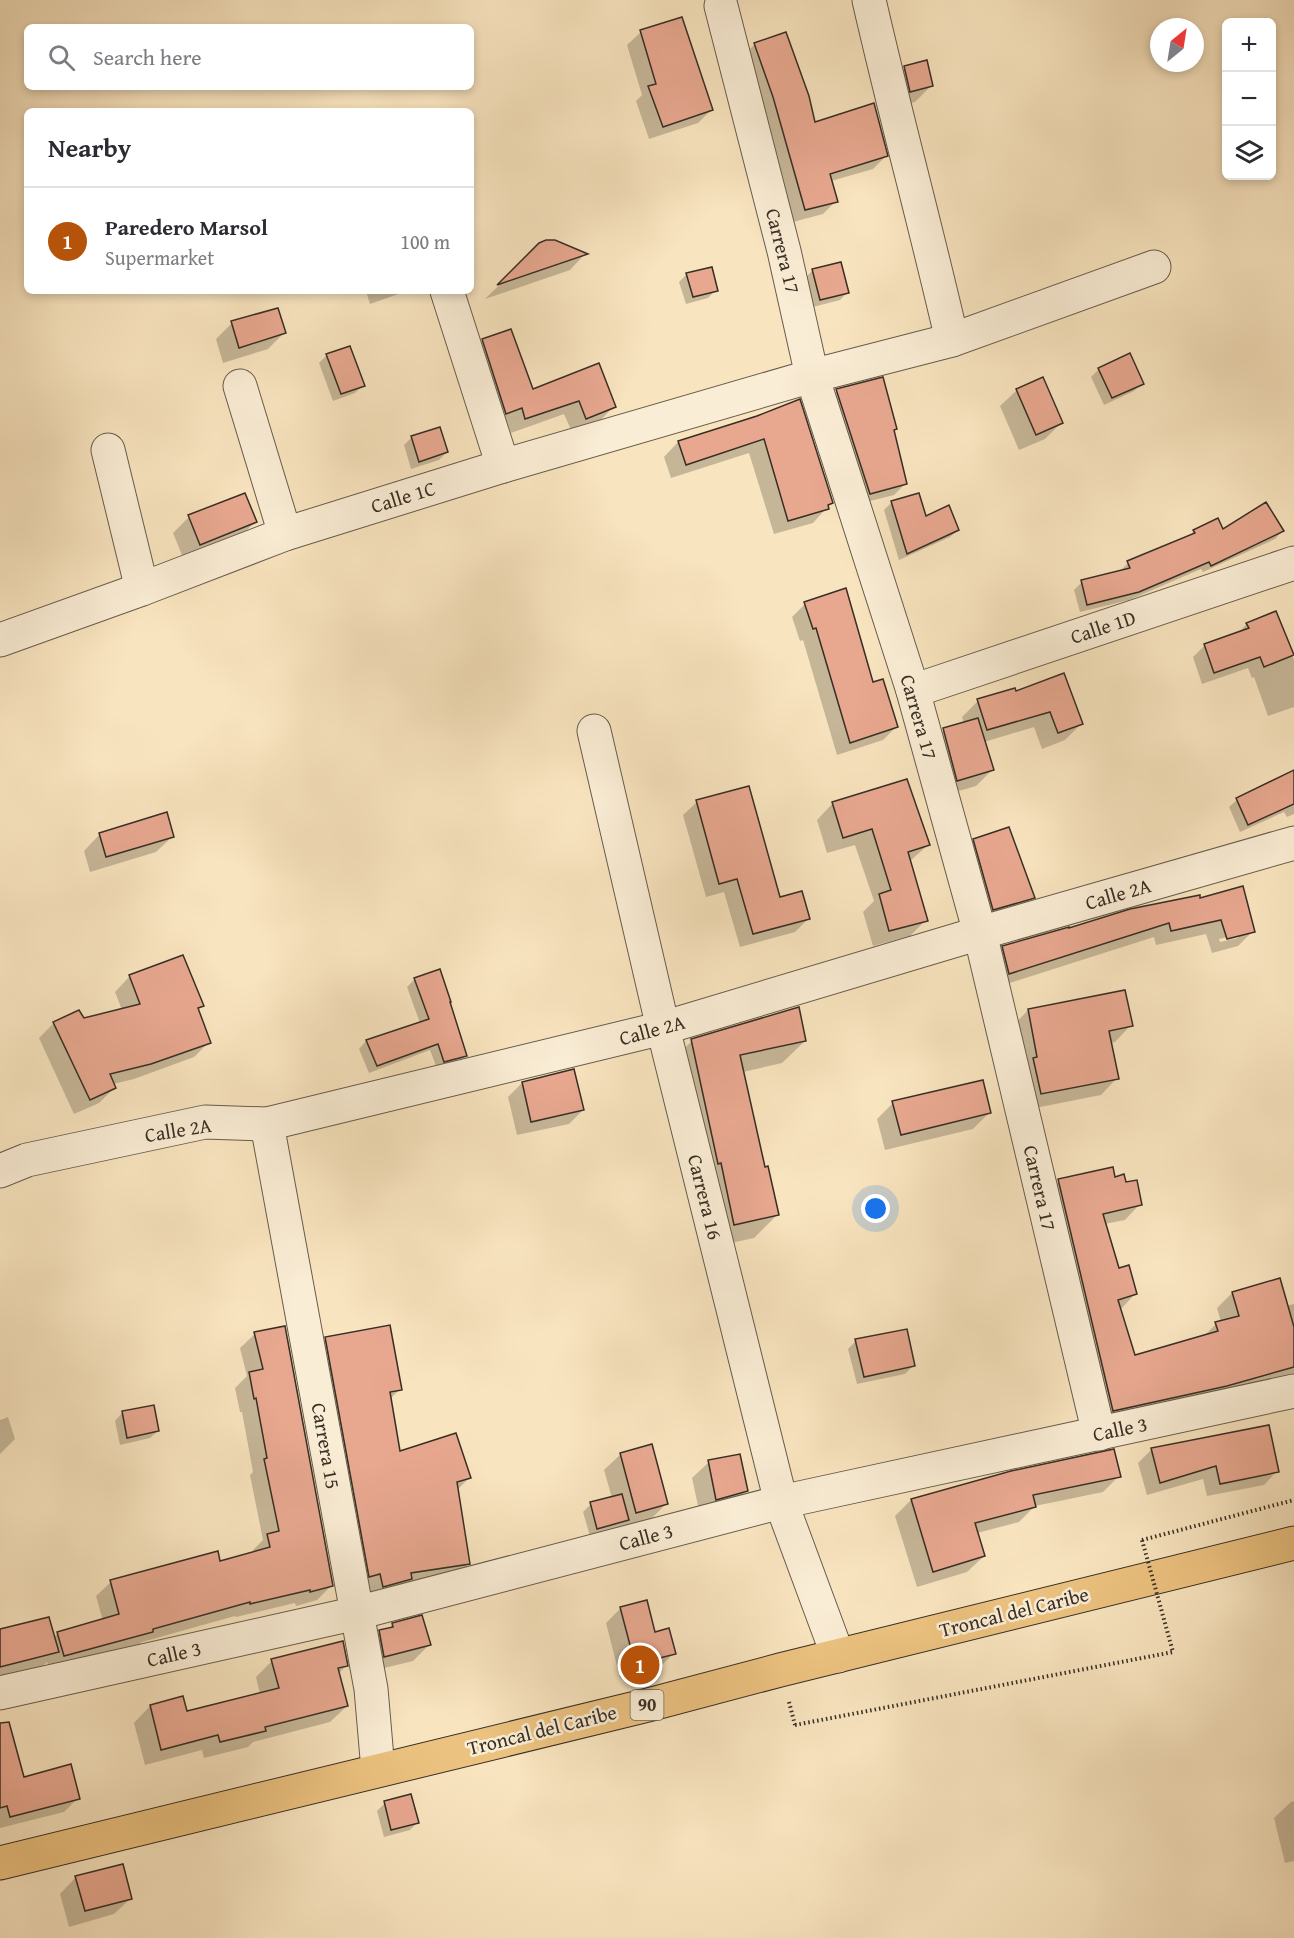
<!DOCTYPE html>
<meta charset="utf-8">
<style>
body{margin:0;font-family:"Gentium Book Plus",serif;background:#f7f7f7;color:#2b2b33}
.controls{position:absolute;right:18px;top:18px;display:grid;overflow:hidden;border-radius:9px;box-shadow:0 3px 9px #0003}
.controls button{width:54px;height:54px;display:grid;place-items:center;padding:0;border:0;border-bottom:2px solid #e1e1e2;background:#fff;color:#2b2b33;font:30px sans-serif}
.compass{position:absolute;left:1150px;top:18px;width:54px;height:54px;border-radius:50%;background:#fff;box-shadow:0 3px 9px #0003;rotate:30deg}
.you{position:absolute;left:876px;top:1209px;width:21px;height:21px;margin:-15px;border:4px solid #fff;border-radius:50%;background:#1a73e8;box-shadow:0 0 0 9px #1a73e833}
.badge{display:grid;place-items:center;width:39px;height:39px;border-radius:50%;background:#b45309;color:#fff;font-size:20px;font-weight:700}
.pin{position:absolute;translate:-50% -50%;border:3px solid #fff;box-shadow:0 2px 6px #0006}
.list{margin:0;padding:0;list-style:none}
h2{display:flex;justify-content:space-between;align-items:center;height:78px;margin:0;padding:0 24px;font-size:26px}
h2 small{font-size:20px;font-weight:400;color:#7c7c81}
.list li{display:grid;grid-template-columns:39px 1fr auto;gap:18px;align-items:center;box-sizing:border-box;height:108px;padding:0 24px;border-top:2px solid #e1e1e2}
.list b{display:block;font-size:22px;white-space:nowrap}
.list p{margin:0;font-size:20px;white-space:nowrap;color:#7c7c81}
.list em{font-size:20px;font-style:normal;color:#7c7c81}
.icon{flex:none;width:33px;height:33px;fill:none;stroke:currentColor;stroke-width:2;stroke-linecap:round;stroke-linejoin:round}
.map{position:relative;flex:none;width:1294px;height:1938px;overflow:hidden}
.search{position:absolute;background:#fff;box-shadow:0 3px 9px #0003;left:24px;top:24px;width:450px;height:66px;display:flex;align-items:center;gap:15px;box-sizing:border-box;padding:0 21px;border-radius:9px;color:#7c7c81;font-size:22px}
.panel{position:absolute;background:#fff;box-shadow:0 3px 9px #0003;left:24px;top:108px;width:450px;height:186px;border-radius:9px}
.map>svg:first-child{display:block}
.shadow{fill:#0003;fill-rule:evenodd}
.building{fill:#e8a890;stroke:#372e24;stroke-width:1.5}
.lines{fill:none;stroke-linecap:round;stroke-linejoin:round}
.minor-casing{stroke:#675c4b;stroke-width:35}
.trunk-casing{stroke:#372e24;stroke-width:35}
.path{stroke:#372e24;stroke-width:4;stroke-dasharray:1.5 3;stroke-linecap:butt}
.minor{stroke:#faedd5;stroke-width:33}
.trunk{stroke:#ecc280;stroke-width:33}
.path-bridge{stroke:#372e24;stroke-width:4;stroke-dasharray:1.5 3;stroke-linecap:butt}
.labels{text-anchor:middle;stroke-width:5;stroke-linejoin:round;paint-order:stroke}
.shield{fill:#faedd5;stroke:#726759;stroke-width:1.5}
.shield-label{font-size:18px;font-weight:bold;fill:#372e24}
.street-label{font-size:20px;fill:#372e24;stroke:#faedd5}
</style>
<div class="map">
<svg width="1294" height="1938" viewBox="0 0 1294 1938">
<rect width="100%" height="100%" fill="#f8e4bf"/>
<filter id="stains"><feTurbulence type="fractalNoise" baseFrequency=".00333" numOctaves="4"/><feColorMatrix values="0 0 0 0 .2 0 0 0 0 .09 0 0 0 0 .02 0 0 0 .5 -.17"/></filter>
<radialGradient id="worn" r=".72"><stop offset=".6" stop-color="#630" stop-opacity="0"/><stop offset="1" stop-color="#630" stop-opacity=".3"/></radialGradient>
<!-- shadow -->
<g class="shadow">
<polygon points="641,32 711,110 698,123 649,139 636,101 642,95 627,45"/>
<polygon points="755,44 814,124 886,156 873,169 831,181 836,201 823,214 793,222 742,57"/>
<polygon points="905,67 931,86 915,102 894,107 888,84"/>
<polygon points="540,245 585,254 570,270 485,299"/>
<polygon points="813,270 847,293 840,300 813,307 805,278"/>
<polygon points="687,274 716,290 708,298 686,304 679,282"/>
<polygon points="366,291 407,291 370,304"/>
<polygon points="232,323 284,333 268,349 223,363 216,339"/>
<polygon points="483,340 533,391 614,406 600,421 572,432 564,414 511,433 507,422 492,427 468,355"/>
<polygon points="327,355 363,385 355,393 333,401 319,363"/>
<polygon points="1099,369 1142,383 1134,391 1104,405 1091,377"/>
<polygon points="1017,390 1061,423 1045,439 1019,450 1000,406"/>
<polygon points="837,391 896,429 893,432 905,484 894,495 858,504 825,402"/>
<polygon points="799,401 831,503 813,523 774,534 749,453 671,478 664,457 678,442"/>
<polygon points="412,437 447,452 439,460 411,469 404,445"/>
<polygon points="892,502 958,530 950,537 899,560 884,510"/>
<polygon points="189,517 255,522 239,538 184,560 173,533"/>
<polygon points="1194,531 1282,531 1275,539 1203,572 1201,569 1129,600 1080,612 1074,590 1082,582 1121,570 1128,563 1187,538"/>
<polygon points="805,604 872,684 896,727 883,740 837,755 803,640 800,641 792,617"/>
<polygon points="1275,613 1294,660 1294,707 1268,716 1254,677 1252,678 1248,668 1202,684 1193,657 1205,645 1238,633 1247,624"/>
<polygon points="1015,693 1081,724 1065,740 1042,749 1034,727 984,742 992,770 976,786 941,796 927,746 944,730 964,724 962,717 978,701"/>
<polygon points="1294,773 1294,814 1287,817 1284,812 1240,832 1229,807 1237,800"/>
<polygon points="697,802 779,898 808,919 795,932 740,947 724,892 706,897 683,815"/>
<polygon points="833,803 928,845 909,862 926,920 910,936 873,946 863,912 874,901 855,845 827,853 817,820"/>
<polygon points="100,834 173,836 156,852 90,872 84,851"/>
<polygon points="974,840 1033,897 1017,914 977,925 958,857"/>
<path d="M 1199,900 L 1253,931 L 1238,946 L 1212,953 L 1206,934 L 1156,945 L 1154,937 L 994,988 L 988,963 L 1003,947 ZM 1238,935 L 1238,938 L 1220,942 L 1219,939 Z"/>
<polygon points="130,976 202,1006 197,1011 209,1042 194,1057 134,1079 113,1084 114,1088 99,1103 74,1114 39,1038 54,1023 83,1020 122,1010 115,992"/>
<polygon points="415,979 465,1056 458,1064 437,1069 430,1050 369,1073 359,1049 366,1041 420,1023 407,987"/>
<polygon points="1124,992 1131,1025 1115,1042 1110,1043 1117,1078 1101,1095 1025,1110 1012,1027 1028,1010"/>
<polygon points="692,1041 805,1041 782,1063 743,1072 764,1169 777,1215 754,1238 712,1247 669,1063"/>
<polygon points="522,1083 583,1110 569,1124 517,1135 508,1097"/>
<polygon points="893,1103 989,1113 973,1129 885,1150 877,1119"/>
<polygon points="1114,1178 1125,1184 1140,1204 1125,1220 1104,1224 1118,1270 1135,1294 1120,1310 1134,1357 1202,1338 1216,1324 1221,1322 1217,1308 1232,1293 1286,1306 1294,1304 1294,1379 1098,1425 1043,1196 1059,1181"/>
<polygon points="255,1334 331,1586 317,1600 296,1606 295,1603 236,1617 235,1616 142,1642 137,1646 49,1669 47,1662 43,1666 0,1677 0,1631 53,1638 58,1633 103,1621 96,1596 111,1582 219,1563 254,1553 253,1550 263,1540 250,1475 253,1472 242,1412 240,1412 235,1388 247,1376 240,1348"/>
<polygon points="326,1338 400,1389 389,1400 399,1453 470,1477 457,1490 469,1563 453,1578 368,1601 311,1353"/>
<polygon points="856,1341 913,1366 905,1374 857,1384 848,1349"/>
<polygon points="122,1413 158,1431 150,1438 120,1445 115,1421"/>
<polygon points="8,1417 15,1439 0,1454 0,1420"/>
<polygon points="1151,1450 1277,1471 1264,1485 1207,1496 1203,1479 1147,1495 1138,1463"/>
<polygon points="621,1454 666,1504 650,1520 590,1536 583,1512 591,1504 612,1498 604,1470"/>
<polygon points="709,1462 746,1491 730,1507 700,1515 692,1478"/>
<polygon points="1012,1473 1119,1476 1103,1492 1035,1506 1019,1522 977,1533 984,1556 967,1572 917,1587 895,1516 911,1500"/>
<polygon points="621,1608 654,1634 674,1653 659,1668 620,1678 606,1623"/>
<polygon points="393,1624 429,1645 413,1661 368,1672 364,1648 380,1632 388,1630"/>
<polygon points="272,1661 346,1666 338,1674 347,1706 330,1722 253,1742 248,1747 204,1758 202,1750 145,1765 134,1723 150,1706 186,1713 260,1694 256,1677"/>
<polygon points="0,1751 22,1779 78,1798 64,1812 0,1828"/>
<polygon points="1294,1801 1294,1861 1285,1863 1274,1818 1291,1802"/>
<polygon points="385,1803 418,1822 410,1830 384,1837 377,1811"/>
<polygon points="76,1877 131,1898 114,1914 69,1927 60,1894"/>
</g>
<!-- building -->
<g class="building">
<polygon points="682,17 713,110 663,127 648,86 656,84 640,30"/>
<polygon points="786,32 809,96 815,122 874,103 888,156 830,174 838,202 805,210 773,97 754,43"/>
<polygon points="927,60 933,86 910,92 904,66"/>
<polygon points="546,240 555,240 588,254 497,285 539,243"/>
<polygon points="841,262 849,293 820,300 812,269"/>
<polygon points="712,267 718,291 693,297 686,273"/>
<polygon points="278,308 286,333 239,348 231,321"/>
<polygon points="511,329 533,389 599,363 616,407 586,419 579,401 525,419 522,408 506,414 482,339"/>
<polygon points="350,346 365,386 341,394 326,354"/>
<polygon points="1130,353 1144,384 1112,398 1098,368"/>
<polygon points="883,377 897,429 894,430 907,484 870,494 836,389"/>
<polygon points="1043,377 1063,423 1036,435 1016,389"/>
<polygon points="800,399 833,503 828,505 829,509 788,521 764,439 686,465 678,441 757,416"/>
<polygon points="440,427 448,452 419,462 411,436"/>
<polygon points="245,493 257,522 200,545 188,515"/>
<polygon points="919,493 926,516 949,505 959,530 907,554 891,501"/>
<polygon points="1266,502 1284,531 1211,566 1209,562 1139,592 1087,605 1081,580 1130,568 1127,561 1195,533 1193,530 1218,518 1223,529"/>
<polygon points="846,588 873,682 883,679 898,727 850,743 816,628 813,629 804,602"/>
<polygon points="1276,611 1294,655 1264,667 1260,657 1214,673 1204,644 1249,628 1246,623"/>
<polygon points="1064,673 1083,724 1058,733 1050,712 987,730 977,699 1015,688 1016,691"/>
<polygon points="978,718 994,770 957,781 943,728"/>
<polygon points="1294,770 1294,804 1248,825 1236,798"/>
<polygon points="907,779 930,845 908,852 928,921 889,931 879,894 891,890 872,829 843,838 832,802"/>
<polygon points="749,786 780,897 802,891 810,919 753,934 737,879 719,884 696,800"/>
<polygon points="167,812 174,837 106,857 99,833"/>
<polygon points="1009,827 1035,898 993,910 973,839"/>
<polygon points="1243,886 1255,932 1227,939 1221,920 1171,931 1169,923 1009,974 1002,946 1069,927 1069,928 1130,909 1200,895 1200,898"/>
<polygon points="183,955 204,1006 198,1008 211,1043 151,1064 110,1074 116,1088 90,1100 53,1022 79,1010 84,1018 140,1004 129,975"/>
<polygon points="440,969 451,1002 450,1002 467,1056 444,1062 438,1044 377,1066 366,1040 429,1019 414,978"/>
<polygon points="1125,990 1133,1026 1109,1031 1119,1079 1041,1094 1033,1058 1037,1057 1028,1009"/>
<polygon points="799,1007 806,1041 740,1055 765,1167 768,1166 779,1215 734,1225 721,1163 718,1164 691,1039"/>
<polygon points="574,1069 584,1110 531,1122 522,1082"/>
<polygon points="983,1080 991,1113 901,1135 892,1101"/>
<polygon points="1113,1167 1115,1177 1124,1174 1126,1182 1137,1180 1142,1205 1103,1214 1119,1268 1129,1265 1137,1294 1118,1300 1135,1355 1218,1331 1215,1322 1239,1316 1232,1292 1280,1278 1294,1327 1294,1367 1227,1386 1113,1411 1058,1179"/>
<polygon points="390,1325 402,1390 390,1392 400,1451 456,1433 471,1478 457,1482 470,1564 411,1573 412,1579 383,1587 380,1574 369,1577 325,1337"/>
<polygon points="285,1326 333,1586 310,1592 310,1590 250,1604 250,1602 153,1629 153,1632 64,1656 57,1632 119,1614 110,1580 218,1551 220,1561 270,1547 267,1534 279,1531 264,1459 267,1458 256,1398 254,1399 249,1372 263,1369 254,1332"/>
<polygon points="907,1329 915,1366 864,1377 855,1339"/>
<polygon points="154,1405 159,1431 127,1438 122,1411"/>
<polygon points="1269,1425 1279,1472 1220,1484 1216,1466 1160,1483 1151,1448"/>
<polygon points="652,1444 668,1504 636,1513 620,1453"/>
<polygon points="1114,1449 1121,1477 1033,1495 1036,1507 975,1523 985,1556 933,1572 911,1499 1011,1471"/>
<polygon points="740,1454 748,1491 716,1500 708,1460"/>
<polygon points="622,1494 629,1520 597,1529 590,1502"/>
<polygon points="647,1600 655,1632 669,1628 676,1654 635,1664 620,1607"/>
<polygon points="422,1615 431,1645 384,1657 379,1630 393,1627 392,1623"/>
<polygon points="49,1617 59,1652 0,1667 0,1629"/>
<polygon points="343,1641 348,1666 338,1668 348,1706 265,1727 266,1731 220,1742 218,1735 161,1750 150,1705 183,1696 187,1711 279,1688 271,1659"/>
<polygon points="9,1722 24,1777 71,1764 80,1799 10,1817 7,1806 0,1808 0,1723"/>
<polygon points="411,1794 419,1823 391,1830 384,1801"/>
<polygon points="123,1864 132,1899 85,1911 75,1876"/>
</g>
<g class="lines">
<!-- minor casing -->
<g class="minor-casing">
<g id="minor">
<path d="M 869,0 C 895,114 926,227 952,340"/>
<polyline points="721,6 784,251 812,376 913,691 980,933 1099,1434"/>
<polyline points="447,291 503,466"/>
<polyline points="240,386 285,534"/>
<polyline points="108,450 142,589"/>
<polyline points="0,640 142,589 285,534 503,466 812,376 952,340 1154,267"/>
<polyline points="913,691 1294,563"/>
<polyline points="594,731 663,1028 781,1502 838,1656"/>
<polyline points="267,1124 371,1689 378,1770"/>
<polyline points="0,1171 27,1160 205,1122 267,1124 663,1028 980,933 1294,843"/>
<polyline points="0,1693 357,1613 781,1502 1294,1391"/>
</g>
</g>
<!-- trunk casing -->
<g class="trunk-casing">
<polyline id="trunk" points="0,1863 648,1705 780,1670 1294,1543"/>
</g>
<!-- path -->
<g class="path">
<polyline points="1142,1540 1294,1500"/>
<polyline points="789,1702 795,1725"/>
</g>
<!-- minor -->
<use href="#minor" class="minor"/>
<!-- trunk -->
<use href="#trunk" class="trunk"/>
<!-- path-bridge -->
<polyline class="path-bridge" points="795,1725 1173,1652 1142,1540"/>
</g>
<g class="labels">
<!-- shield labels -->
<rect class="shield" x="630.5" y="1690" width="33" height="30" rx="4.5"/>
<g class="shield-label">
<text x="647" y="1711">90</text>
</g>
<!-- street labels -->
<g class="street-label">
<text transform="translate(783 251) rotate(76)" y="7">Carrera 17</text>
<text transform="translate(403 497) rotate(-17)" y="7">Calle 1C</text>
<text transform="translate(1103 627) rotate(-18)" y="7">Calle 1D</text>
<text transform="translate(919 717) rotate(74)" y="7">Carrera 17</text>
<text transform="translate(1118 894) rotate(-16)" y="7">Calle 2A</text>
<text transform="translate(652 1030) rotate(-15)" y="7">Calle 2A</text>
<text transform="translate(178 1130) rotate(-9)" y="7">Calle 2A</text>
<text transform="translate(1040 1188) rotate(77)" y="7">Carrera 17</text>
<text transform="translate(705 1197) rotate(76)" y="7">Carrera 16</text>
<text transform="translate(1120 1429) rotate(-12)" y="7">Calle 3</text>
<text transform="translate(326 1446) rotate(80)" y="7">Carrera 15</text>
<text transform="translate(646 1537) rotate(-15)" y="7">Calle 3</text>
<text transform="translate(1014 1612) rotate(-14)" y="7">Troncal del Caribe</text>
<text transform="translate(174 1654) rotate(-13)" y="7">Calle 3</text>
<text transform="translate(542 1730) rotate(-14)" y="7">Troncal del Caribe</text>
</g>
</g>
<rect width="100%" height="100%" filter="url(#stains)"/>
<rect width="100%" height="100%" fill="url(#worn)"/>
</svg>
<div class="controls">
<button>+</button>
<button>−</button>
<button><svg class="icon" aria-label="layers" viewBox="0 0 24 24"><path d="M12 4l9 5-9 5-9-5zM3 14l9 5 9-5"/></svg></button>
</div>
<svg class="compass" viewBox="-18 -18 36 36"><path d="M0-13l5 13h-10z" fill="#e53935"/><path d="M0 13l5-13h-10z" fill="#7c7c81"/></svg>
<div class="you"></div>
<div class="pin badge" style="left:640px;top:1665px">1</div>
<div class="search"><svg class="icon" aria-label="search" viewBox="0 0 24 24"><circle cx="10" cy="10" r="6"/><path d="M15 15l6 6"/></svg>Search here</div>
<section class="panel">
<h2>Nearby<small></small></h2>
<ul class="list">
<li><span class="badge">1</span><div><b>Paredero Marsol</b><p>Supermarket</p></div><em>100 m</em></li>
</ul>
</section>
</div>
